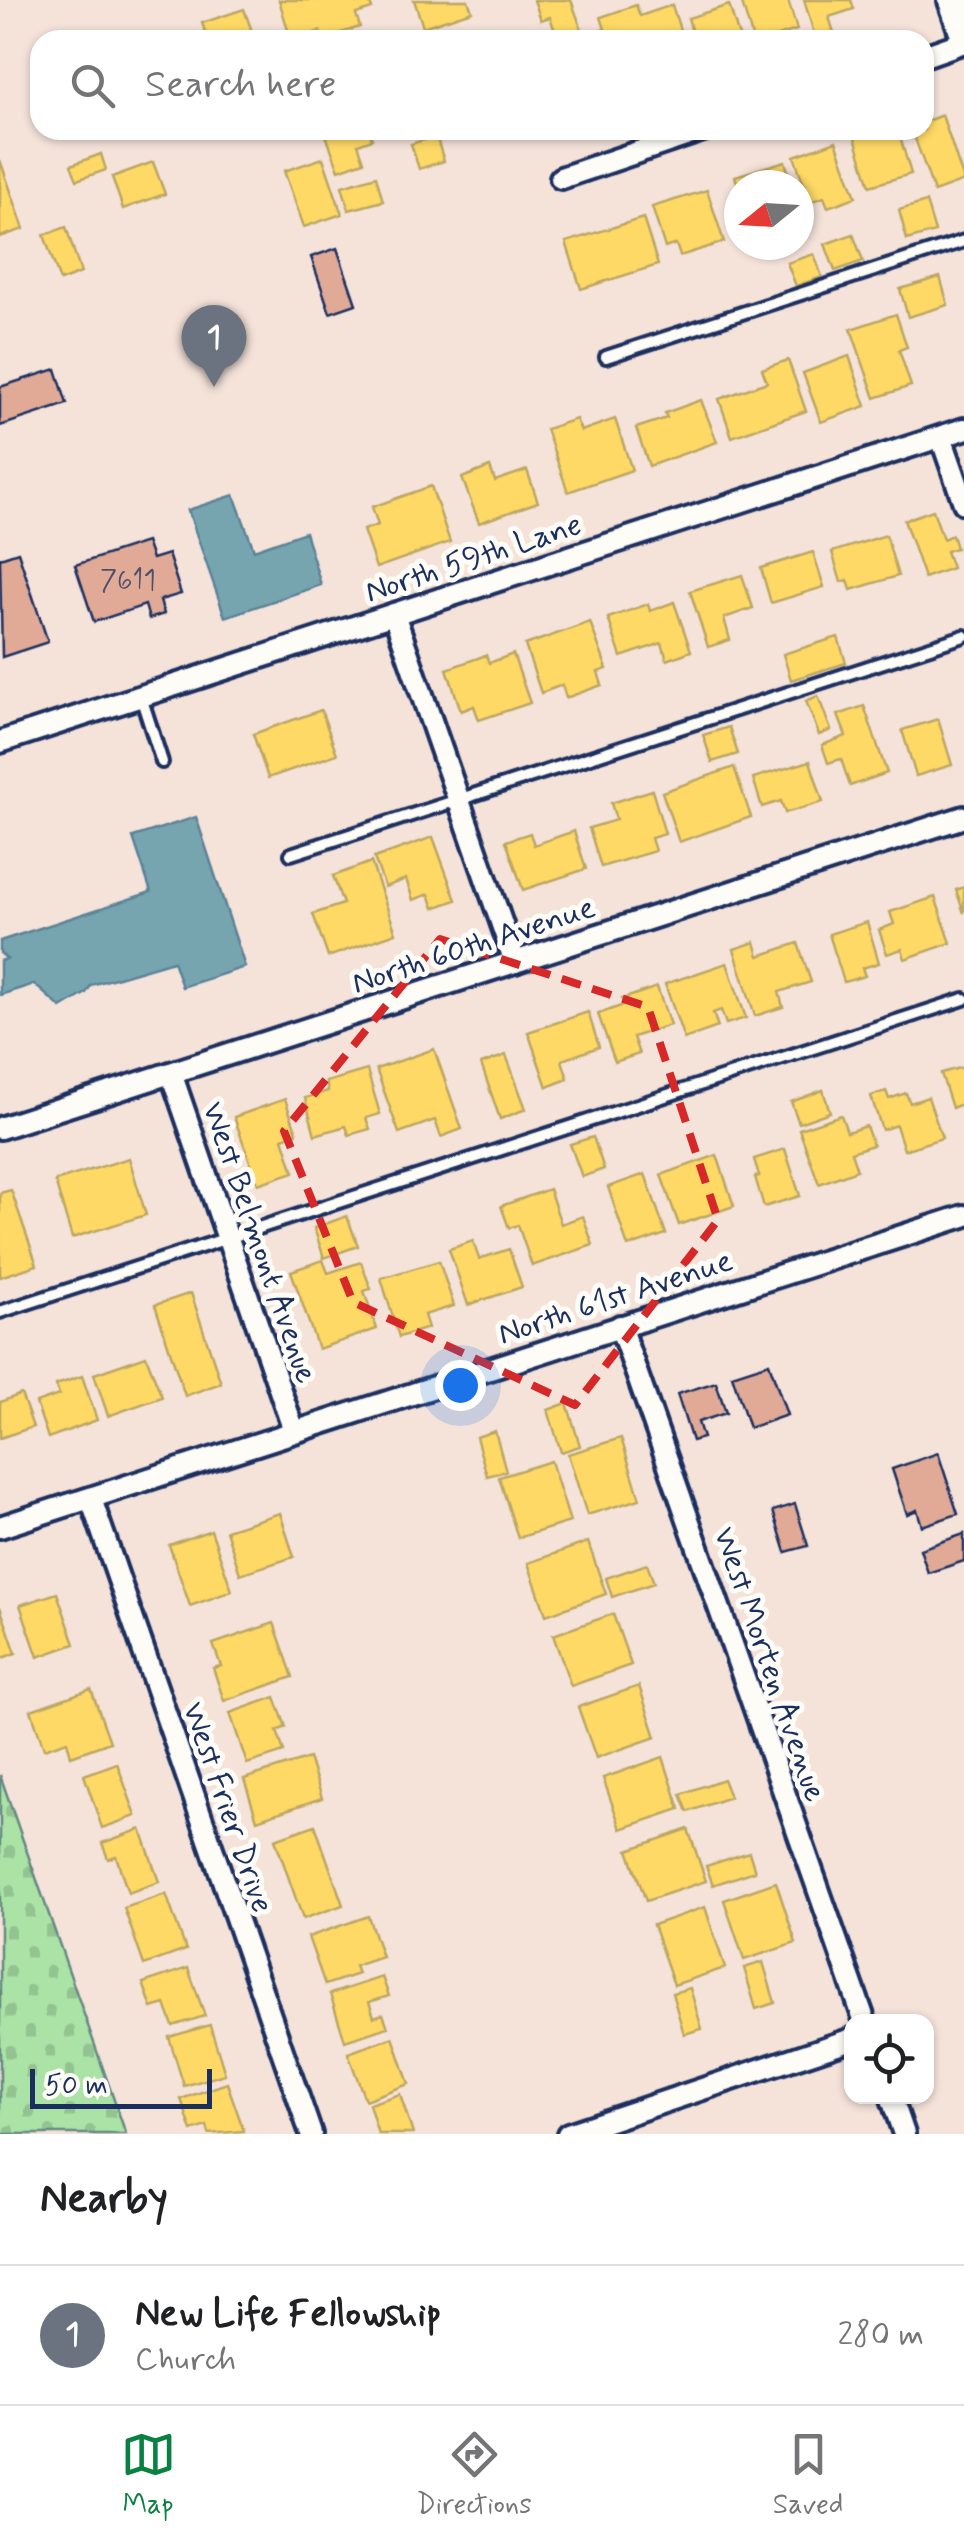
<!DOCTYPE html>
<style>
body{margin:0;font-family:Mynerve,sans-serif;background:#f2f2f2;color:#202124}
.controls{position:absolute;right:30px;bottom:30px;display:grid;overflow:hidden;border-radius:20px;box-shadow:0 2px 8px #0004}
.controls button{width:90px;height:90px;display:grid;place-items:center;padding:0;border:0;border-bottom:2px solid #e0e0e0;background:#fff;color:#202124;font:50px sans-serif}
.compass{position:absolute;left:724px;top:170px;width:90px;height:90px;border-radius:50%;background:#fff;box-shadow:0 2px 8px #0004;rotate:252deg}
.scale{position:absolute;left:30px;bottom:25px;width:182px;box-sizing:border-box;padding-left:10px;border:5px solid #1b2f5e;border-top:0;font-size:28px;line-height:35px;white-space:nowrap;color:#1b2f5e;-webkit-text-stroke:8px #fdfcf7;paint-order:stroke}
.you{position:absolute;left:460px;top:1385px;width:35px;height:35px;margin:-25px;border:8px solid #fff;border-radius:50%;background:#1a73e8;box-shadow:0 0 0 15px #1a73e833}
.badge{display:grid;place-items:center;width:65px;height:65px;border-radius:50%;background:#0b8043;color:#fff;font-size:32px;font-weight:700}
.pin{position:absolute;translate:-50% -82px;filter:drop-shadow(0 2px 5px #0008)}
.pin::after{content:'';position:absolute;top:52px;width:35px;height:30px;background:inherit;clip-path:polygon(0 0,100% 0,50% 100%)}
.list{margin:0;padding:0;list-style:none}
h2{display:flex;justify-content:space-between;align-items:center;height:130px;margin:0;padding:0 40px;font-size:42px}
h2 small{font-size:32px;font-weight:400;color:#757577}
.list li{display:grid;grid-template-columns:65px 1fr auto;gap:30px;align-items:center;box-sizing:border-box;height:140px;padding:0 40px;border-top:2px solid #e0e0e0}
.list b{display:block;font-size:38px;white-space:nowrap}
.list p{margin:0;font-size:32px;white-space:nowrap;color:#757577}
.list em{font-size:32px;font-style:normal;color:#757577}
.icon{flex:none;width:55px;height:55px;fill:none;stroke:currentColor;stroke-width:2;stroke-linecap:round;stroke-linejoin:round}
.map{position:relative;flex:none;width:964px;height:2134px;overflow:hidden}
.search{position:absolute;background:#fff;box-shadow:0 2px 8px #0004;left:30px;right:30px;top:30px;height:110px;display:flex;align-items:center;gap:25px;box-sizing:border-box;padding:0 35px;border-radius:30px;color:#757577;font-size:38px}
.sheet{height:270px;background:#fff}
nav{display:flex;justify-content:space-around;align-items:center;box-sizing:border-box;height:140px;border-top:2px solid #e0e0e0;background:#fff;font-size:28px;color:#757577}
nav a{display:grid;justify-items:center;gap:5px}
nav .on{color:#0b8043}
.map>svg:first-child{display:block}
.cemetery{fill:url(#cemetery-stones);stroke:#638982;stroke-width:2.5}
.homes{fill:#ffd966;stroke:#bba664;stroke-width:2.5}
.public{fill:#76a5af;stroke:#5b8297;stroke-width:2.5}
.building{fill:#e1aa97;stroke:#1b2f5e;stroke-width:2.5}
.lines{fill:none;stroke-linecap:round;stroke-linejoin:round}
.lane-casing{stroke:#1b2f5e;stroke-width:18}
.street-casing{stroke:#1b2f5e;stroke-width:28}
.secondary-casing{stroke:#1b2f5e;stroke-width:38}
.lane{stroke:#fdfcf7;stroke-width:10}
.street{stroke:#fdfcf7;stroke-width:20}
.secondary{stroke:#fdfcf7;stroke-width:30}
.marked{fill:none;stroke:#d62828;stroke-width:8;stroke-dasharray:20 12;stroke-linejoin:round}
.labels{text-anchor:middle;stroke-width:10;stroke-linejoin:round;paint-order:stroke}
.number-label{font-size:28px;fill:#4c4e6c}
.street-label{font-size:32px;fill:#1b2f5e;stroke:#fdfcf7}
</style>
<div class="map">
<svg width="964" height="2134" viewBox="0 0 964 2134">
<defs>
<pattern id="cemetery-stones" width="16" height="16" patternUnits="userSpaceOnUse" patternTransform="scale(2.5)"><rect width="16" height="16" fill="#abe3a6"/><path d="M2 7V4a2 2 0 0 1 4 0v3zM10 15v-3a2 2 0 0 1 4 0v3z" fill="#93c391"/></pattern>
</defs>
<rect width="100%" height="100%" fill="#f5e3da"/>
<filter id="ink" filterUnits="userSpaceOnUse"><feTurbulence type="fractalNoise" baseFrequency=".01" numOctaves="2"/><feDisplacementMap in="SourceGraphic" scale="20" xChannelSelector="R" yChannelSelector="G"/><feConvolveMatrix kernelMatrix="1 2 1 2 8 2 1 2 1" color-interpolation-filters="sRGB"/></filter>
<g filter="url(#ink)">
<!-- cemetery -->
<polygon class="cemetery" points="0,1775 126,2134 0,2134"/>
<!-- homes -->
<g class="homes">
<polygon points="279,0 369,0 372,9 356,14 360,27 322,39 320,31 291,40"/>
<polygon points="414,0 468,0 472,11 423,27"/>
<polygon points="534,0 571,0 583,33 558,40 550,17 541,20"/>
<polygon points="741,0 788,0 797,30 764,40 753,40"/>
<polygon points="804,0 851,0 854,9 829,17 835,36 816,40"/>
<polygon points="636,5 640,16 672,5 682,36 671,40 591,40 589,34 605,29 601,17"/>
<polygon points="729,5 740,40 694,40 688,18"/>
<polygon points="244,9 255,40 208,40 202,23"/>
<polygon points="942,115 964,181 934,192 912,130 924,130 924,122"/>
<polygon points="324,130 369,130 372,139 358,144 364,161 339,170"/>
<polygon points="868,130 898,130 911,174 870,186 854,134"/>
<polygon points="436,136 444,161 419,169 411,144"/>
<polygon points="836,141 856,197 828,207 824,197 810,202 794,156"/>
<polygon points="101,154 106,170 77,180 71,165"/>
<polygon points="323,158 342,214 304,227 284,171"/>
<polygon points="0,160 24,229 0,237"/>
<polygon points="785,161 792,185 739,185 739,189 735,176"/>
<polygon points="153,162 165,194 123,209 112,177"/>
<polygon points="376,176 383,201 349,210 342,186"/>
<polygon points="707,190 724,242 680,256 676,244 665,248 652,207"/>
<polygon points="926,202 935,232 907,240 899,210"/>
<polygon points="643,218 658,265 581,289 566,242"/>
<polygon points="66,227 81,273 60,281 44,235"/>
<polygon points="853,234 863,261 835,271 825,244"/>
<polygon points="814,254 822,277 796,286 787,263"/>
<polygon points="940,277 948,305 908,317 900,289"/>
<polygon points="896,314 907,347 899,350 911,386 875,398 851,329"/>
<polygon points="849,356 866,406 821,422 803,373"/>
<polygon points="788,360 806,411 732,437 719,399 767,382 762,369"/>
<polygon points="701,400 717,442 649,466 636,428 667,418 665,413"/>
<polygon points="576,419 581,431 615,419 632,470 568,492 546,429"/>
<polygon points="490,467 495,481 527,470 538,502 479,523 462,478"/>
<polygon points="431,486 450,542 376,568 363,530 378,525 372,507"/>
<polygon points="933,510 943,539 952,535 956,548 946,551 952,568 924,578 904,520"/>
<polygon points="886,535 898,576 851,590 848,580 841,582 832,552"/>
<polygon points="813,552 824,587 771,603 761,568"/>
<polygon points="742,575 753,608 724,618 730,640 708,647 690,591"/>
<polygon points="674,602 691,651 667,660 662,643 621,657 608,618 648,604 650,611"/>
<polygon points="590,622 607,669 598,672 602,685 566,698 562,685 541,693 525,645"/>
<polygon points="838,637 846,663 791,680 783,654"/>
<polygon points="513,654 530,703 479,720 474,706 461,711 447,669 486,655 489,663"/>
<polygon points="818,696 831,730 819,735 806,701"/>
<polygon points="864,706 887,773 850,786 841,759 828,763 822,745 846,736 838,715"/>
<polygon points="321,710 337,754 268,778 253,734"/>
<polygon points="938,719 952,765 916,776 902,730"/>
<polygon points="729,727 738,754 712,762 703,735"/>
<polygon points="810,761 823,802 785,813 781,801 762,807 753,778"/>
<polygon points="734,767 751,817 679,842 662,792"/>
<polygon points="652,790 665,834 651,838 655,851 601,867 589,828 616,820 611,803"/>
<polygon points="574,831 586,869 523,890 506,841 530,833 534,845"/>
<polygon points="433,837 456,900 434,908 429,894 413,900 406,879 385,887 374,858"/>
<polygon points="371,862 396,933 328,957 313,914 343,904 333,876"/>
<polygon points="964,887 964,913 956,890"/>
<polygon points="935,897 951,943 905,959 902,949 887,954 879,930 894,924 890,912"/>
<polygon points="867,922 879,963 862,968 865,976 844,982 829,934"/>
<polygon points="755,942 759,956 798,943 811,982 779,992 783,1007 755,1016 734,949"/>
<polygon points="727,963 746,1018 726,1024 721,1010 713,1013 718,1027 684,1039 665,984"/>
<polygon points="657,987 670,1025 633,1037 639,1054 615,1062 598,1014 624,1005 622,999"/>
<polygon points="588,1012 599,1047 562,1060 568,1079 547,1087 528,1032"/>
<polygon points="434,1049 462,1129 441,1137 435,1120 399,1133 376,1069"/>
<polygon points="506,1055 526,1109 500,1119 481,1064"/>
<polygon points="963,1067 964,1103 952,1108 941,1073"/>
<polygon points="367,1070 380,1114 366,1118 370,1129 349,1135 346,1126 315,1135 305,1098 328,1091 326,1082"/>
<polygon points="823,1090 830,1112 799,1123 791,1102"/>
<polygon points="886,1091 889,1099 906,1093 910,1103 928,1097 942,1138 904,1150 896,1125 882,1130 871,1096"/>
<polygon points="285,1099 297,1133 283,1138 294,1172 258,1184 234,1117"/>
<polygon points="841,1115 847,1132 866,1126 873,1145 851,1152 857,1170 819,1184 799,1129"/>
<polygon points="593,1137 604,1169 582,1177 570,1144"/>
<polygon points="785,1149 800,1196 764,1207 755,1177 759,1176 754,1159"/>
<polygon points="717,1155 734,1206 679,1225 661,1175"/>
<polygon points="129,1158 146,1215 72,1238 55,1181"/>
<polygon points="645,1174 666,1234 628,1247 608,1187"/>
<polygon points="549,1189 561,1224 583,1216 593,1245 532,1266 518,1225 509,1228 501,1206"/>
<polygon points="11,1190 37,1265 0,1277 0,1193"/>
<polygon points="347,1216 358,1246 324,1258 314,1228"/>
<polygon points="473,1241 479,1259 509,1249 522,1287 468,1305 449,1249"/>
<polygon points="323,1260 328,1273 361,1262 371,1289 364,1291 377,1329 318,1349 291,1271"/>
<polygon points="439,1261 454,1306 424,1315 428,1328 399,1337 381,1278"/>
<polygon points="191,1293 221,1383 185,1396 155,1305"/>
<polygon points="146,1356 162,1397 108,1416 94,1374"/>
<polygon points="82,1376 97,1420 48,1438 36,1403 59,1395 56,1385"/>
<polygon points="21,1394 33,1427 0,1438 0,1402"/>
<polygon points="567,1403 580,1446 561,1452 548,1410"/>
<polygon points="495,1431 506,1471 487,1476 476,1437"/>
<polygon points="621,1438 640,1499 587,1515 568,1454"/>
<polygon points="551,1461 570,1522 518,1538 499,1477"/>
<polygon points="280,1513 294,1557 240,1574 226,1530"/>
<polygon points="211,1530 232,1591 190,1606 169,1545"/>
<polygon points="588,1542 606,1594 546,1615 528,1563"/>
<polygon points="647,1564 654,1583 612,1597 606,1578"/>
<polygon points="57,1593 75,1644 38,1657 20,1605"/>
<polygon points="0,1607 16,1653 0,1659"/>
<polygon points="613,1614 631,1665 571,1686 553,1635"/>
<polygon points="274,1623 293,1677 224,1701 213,1668 221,1666 213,1644"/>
<polygon points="639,1686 656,1737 596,1758 578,1707"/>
<polygon points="91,1689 110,1742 71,1756 67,1741 44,1749 31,1710"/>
<polygon points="275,1697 286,1727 277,1731 284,1752 247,1764 230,1713"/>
<polygon points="663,1757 680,1809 621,1829 603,1778"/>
<polygon points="309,1758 322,1798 257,1820 244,1779"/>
<polygon points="117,1763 136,1816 102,1828 84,1775"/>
<polygon points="723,1779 730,1797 688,1812 681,1794"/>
<polygon points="315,1825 343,1905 303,1919 275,1839"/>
<polygon points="141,1829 159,1882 128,1893 116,1856 108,1859 102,1843"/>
<polygon points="688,1829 706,1881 646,1901 628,1850"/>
<polygon points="749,1852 755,1871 713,1885 706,1866"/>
<polygon points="776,1882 796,1943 744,1960 724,1900"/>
<polygon points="166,1894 186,1950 144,1965 124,1908"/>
<polygon points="705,1907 725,1968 674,1985 653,1925"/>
<polygon points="368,1916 382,1957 355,1966 358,1974 325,1985 308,1937"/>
<polygon points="763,1962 775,2003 756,2009 744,1968"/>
<polygon points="188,1968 205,2016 173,2026 165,2004 152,2008 143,1983"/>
<polygon points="382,1977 389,1996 369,2002 374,2017 383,2014 388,2027 345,2041 330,1994"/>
<polygon points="690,1988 702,2029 684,2034 672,1993"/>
<polygon points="210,2025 225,2074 184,2086 169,2037"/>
<polygon points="393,2037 409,2084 365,2100 348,2053"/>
<polygon points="227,2083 244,2131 209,2134 207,2126 192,2131 181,2099"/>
<polygon points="400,2094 413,2134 378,2134 369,2104"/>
</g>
<!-- public -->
<g class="public">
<polygon points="234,495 254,550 305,532 321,585 225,617 188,510"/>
<polygon points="196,817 245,967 182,987 173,961 91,985 86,993 61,1008 34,984 0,995 0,961 7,959 0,953 0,941 151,892 133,837"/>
</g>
<!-- building -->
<g class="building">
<polygon points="337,248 356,304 330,313 311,257"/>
<polygon points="56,369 67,404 0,426 0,387"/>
<polygon points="146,542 152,559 168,554 181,594 160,600 164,614 149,619 145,605 94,622 75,565"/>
<polygon points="18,552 48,642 2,657 0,558"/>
<polygon points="769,1363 787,1415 749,1428 732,1375"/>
<polygon points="716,1382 726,1413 698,1422 703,1438 692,1441 677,1394"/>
<polygon points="938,1453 958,1514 922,1526 917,1510 907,1514 892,1469"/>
<polygon points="795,1504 808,1546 786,1552 773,1511"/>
<polygon points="964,1534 964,1561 928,1573 920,1549"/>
</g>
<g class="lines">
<!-- lane casing -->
<g class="lane-casing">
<g id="lane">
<polyline points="606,357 964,241"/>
<polyline points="141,697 162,762"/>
<polyline points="291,854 964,636"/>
<polyline points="0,1312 964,999"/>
</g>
</g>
<!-- street casing -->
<g class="street-casing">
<g id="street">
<polyline points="924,56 964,42"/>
<polyline points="561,178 703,130"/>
<polyline points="941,437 964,503"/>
<polyline points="394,614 515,962"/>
<polyline points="0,742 964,429"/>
<polyline points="171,1073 294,1431"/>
<polyline points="0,1128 964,817"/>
<polyline points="620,1326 865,2022"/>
<polyline points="91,1499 311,2134"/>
<polyline points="0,1527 964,1216"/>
<polyline points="891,2096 904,2134"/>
<polyline points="568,2134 852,2039"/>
</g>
</g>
<!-- secondary casing -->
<g class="secondary-casing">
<polyline id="secondary" points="954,0 964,29"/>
</g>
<!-- lane -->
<use href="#lane" class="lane"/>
<!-- street -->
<use href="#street" class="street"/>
<!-- secondary -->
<use href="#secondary" class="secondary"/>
</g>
</g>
<!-- marked area -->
<path class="marked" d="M 440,939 L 648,1007 L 718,1220 L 575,1405 L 353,1302 L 284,1131 Z"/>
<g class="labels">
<!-- number labels -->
<g class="number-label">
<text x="128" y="589">7611</text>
</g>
<!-- street labels -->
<g class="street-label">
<text transform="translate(473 557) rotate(-18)" y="11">North 59th Lane</text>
<text transform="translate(473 944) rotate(-18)" y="11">North 60th Avenue</text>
<text transform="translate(261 1242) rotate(71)" y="11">West Belmont Avenue</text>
<text transform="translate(615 1296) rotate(-18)" y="11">North 61st Avenue</text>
<text transform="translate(771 1664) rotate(71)" y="11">West Morten Avenue</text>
<text transform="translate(229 1807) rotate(71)" y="11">West Frier Drive</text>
</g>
</g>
</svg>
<div class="controls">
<button><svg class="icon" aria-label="locate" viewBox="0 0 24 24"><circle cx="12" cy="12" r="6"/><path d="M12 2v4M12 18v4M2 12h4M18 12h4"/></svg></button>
</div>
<svg class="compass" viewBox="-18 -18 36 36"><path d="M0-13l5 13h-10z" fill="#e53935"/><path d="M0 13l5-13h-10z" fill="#757577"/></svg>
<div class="scale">50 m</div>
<div class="you"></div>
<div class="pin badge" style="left:214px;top:387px;background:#6b7280">1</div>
<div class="search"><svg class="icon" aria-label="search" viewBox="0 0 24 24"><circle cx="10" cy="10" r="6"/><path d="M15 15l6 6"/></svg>Search here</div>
</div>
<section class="sheet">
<h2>Nearby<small></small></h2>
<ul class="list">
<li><span class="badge" style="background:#6b7280">1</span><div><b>New Life Fellowship</b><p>Church</p></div><em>280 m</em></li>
</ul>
</section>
<nav>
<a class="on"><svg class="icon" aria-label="map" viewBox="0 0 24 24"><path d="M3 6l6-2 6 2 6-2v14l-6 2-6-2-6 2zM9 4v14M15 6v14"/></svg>Map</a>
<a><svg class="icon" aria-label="directions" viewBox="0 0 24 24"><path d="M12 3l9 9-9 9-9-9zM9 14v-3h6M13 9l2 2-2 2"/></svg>Directions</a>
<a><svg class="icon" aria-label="saved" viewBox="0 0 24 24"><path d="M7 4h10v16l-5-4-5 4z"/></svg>Saved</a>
</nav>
